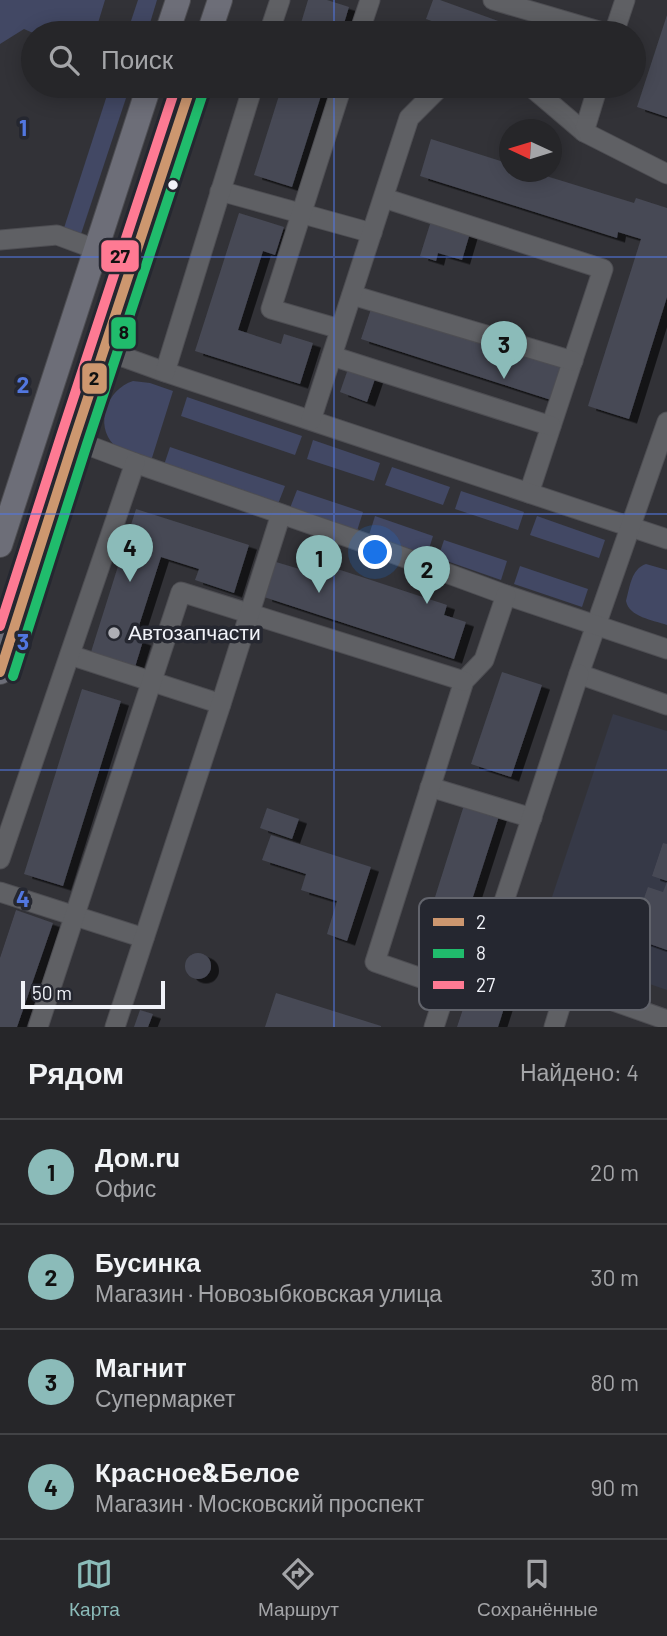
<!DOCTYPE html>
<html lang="ru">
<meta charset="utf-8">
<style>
body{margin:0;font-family:Barlow,sans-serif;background:#2e2e31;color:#f1f3f6}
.compass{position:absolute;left:499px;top:119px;width:63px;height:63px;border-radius:50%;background:#262629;box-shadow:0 4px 18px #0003;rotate:274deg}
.scale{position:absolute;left:21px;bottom:18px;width:144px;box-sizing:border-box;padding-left:7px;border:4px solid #f1f3f9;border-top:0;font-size:19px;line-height:24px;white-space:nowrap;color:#f1f3f9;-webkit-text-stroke:5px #252730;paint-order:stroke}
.you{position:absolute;left:376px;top:553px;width:24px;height:24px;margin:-18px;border:5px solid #fff;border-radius:50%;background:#1a73e8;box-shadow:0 0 0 10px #1a73e833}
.badge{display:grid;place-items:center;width:46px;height:46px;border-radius:50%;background:#8bbbb9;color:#111;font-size:23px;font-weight:700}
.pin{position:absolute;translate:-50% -58px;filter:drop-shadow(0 2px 4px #0008)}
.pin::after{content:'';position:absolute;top:37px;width:24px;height:21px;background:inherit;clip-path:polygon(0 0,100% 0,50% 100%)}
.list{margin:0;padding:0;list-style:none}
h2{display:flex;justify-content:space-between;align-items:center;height:91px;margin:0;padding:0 28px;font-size:30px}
h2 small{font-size:23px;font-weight:400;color:#a4a5a8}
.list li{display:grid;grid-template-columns:46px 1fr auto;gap:21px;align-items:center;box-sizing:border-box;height:105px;padding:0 28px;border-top:2px solid #424346}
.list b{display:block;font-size:26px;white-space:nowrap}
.list p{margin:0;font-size:23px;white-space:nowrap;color:#a4a5a8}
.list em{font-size:23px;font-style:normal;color:#a4a5a8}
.icon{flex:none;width:38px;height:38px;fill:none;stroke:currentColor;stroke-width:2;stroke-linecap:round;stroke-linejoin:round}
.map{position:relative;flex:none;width:667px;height:1027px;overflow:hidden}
.search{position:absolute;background:#262629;box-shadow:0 4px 18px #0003;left:21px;right:21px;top:21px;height:77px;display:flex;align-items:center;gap:18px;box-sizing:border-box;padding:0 24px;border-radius:38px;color:#a4a5a8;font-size:26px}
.sheet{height:511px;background:#262629}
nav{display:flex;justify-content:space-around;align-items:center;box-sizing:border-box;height:98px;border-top:2px solid #424346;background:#262629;font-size:19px;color:#a4a5a8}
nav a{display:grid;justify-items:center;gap:4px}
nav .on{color:#8bbbb9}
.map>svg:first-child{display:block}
.built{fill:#363947}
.green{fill:#424864}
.building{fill:#474955;filter:url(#shadow)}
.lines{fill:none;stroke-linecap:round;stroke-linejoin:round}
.minor-casing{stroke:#4e4e53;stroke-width:21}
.major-casing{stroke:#4e4e53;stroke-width:26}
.minor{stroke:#5f6064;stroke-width:19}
.major{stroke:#6d6e78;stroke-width:24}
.bus-1-casing{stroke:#252730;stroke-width:16}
.bus-2-casing{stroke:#252730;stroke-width:16}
.bus-3-casing{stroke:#252730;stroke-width:16}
.bus-1{stroke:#cd976f;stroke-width:10}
.bus-2{stroke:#20bc6c;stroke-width:10}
.bus-3{stroke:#fe7a93;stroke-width:10}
.grid{fill:none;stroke:#5277e0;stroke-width:2;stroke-opacity:0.55}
.bus-dot{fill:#f1f3f9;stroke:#252730;stroke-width:2.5}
.poi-dot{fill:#aeafb5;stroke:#252730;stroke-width:2.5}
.labels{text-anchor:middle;stroke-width:7;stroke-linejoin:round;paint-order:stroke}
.poi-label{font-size:21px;fill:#f1f3f9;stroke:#252730;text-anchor:start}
.key{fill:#252730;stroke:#62646c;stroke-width:2}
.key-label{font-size:19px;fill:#f1f3f9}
.grid-label{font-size:23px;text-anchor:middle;font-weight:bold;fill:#5277e0;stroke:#252730;stroke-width:7;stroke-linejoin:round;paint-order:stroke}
.line-badge{stroke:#252730;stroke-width:2.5}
.pale-badge-label{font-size:19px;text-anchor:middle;font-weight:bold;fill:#111}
</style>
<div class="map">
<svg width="667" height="1027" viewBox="0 0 667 1027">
<defs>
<filter id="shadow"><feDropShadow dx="8" dy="4.5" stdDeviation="0" flood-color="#0009"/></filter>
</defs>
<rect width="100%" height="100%" fill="#323237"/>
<!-- built -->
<polygon class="built" points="613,714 667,731 667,990 536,945"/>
<!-- green -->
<g class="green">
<polygon points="0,0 105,0 95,33 33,33 24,29 0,44"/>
<polygon points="138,0 157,0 147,33 127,33"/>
<polygon points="110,86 130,86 81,234 64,228"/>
<path d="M 133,381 L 150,383 L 173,391 L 151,461 C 140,457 123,453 114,445 C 94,425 107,389 133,381 Z"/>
<polygon points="187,397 302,436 295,455 181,416"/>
<polygon points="313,440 380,463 374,481 307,459"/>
<polygon points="170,447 285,486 278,504 164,465"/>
<polygon points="392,467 450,487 443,505 385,485"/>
<polygon points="297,490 363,512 357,531 290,508"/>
<polygon points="461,491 524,512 518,530 455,509"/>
<polygon points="375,516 433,536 427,555 369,535"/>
<polygon points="537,516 605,540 599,558 530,535"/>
<polygon points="444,540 507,561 501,580 438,558"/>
<path d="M 646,564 L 667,570 L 667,625 C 653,620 629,617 626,601 C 630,587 631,569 646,564 Z"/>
<polygon points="520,566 588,589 582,607 514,584"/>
</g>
<!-- building -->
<g class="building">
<polygon points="308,0 327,0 349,7 341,33 298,33"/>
<polygon points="433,0 440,0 518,28 517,33 466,33 426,19"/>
<polygon points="667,15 667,117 637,107"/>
<polygon points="282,86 324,86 292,187 254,175"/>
<polygon points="431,139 510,164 510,172 533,172 634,203 636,198 667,208 667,297 629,419 588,406 641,239 618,232 617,238 420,176"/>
<polygon points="239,213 284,227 275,255 263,251 238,330 281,344 284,334 313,343 300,384 195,351"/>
<polygon points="431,221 470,233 462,260 438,253 436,261 420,256"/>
<polygon points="373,303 562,364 551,400 361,339"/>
<polygon points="349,366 376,376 367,402 340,392"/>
<polygon points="136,509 249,545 234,593 195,580 199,569 161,557 135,638 143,641 135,667 91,652"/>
<polygon points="310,560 447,605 444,615 466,622 454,659 264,597 276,562 306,571"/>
<polygon points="502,672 542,685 511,777 471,764"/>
<polygon points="82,689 121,701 63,886 24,874"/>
<polygon points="465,802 500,813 452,962 418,951"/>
<polygon points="267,808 299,819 292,839 260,828"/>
<polygon points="271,835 371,867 347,941 327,934 337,901 301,890 306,874 262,860"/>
<polygon points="663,843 667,844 667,881 652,876"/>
<polygon points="667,882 667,950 630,937 648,887 663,892"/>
<polygon points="16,910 53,923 17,1027 0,1027 0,958"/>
<circle cx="198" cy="966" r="13"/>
<polygon points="276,993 381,1026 381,1027 265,1027"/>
<polygon points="468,994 505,1005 498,1027 457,1027"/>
<polygon points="140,1010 153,1014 148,1027 134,1027"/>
</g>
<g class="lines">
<!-- minor casing -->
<g class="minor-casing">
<g id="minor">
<polyline points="493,0 606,33"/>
<polyline points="269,33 280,0"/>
<polyline points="359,33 370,0"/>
<polyline points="614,33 625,0"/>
<polyline points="530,86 584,132"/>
<polyline points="598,86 584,132 667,174"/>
<polyline points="220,191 372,233"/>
<polyline points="384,198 603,269 529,493"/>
<polyline points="0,240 57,235 95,249"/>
<polyline points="352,295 573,361"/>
<polyline points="340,329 271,309 342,86"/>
<polyline points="104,350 165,372 667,539"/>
<polyline points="332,356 551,426"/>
<polyline points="165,372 253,86"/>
<polyline points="311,420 409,118 441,86"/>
<polyline points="667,422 579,674 667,705"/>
<polyline points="74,440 135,463 362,542 506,595 667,649"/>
<polyline points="70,655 221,704"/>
<polyline points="430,787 532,818"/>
<polyline points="0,859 135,463"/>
<polyline points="0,892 144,938"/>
<polyline points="486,956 579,674"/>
<polyline points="486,956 667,1020"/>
<polyline points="447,987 375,962 464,681 484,660 506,595"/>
<polyline points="38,1027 181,592 464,681"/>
<polyline points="115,1027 221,704 281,514"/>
<polyline points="434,1027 447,987 486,956"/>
<polyline points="554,1027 567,985"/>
</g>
</g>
<!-- major casing -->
<g class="major-casing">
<g id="major">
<polyline points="167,33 178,0"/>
<polyline points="209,33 220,0"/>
<polyline points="0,545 149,86"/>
<polyline points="0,672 74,440 191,86"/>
</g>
</g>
<!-- minor -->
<use href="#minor" class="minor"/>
<!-- major -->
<use href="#major" class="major"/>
<!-- bus-1 casing -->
<g class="bus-1-casing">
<polyline id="bus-1" points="0,672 74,440 191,86"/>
</g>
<!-- bus-2 casing -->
<g class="bus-2-casing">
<polyline id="bus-2" points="13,676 87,444 204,90"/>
</g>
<!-- bus-3 casing -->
<g class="bus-3-casing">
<polyline id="bus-3" points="0,626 61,436 176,86"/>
</g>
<!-- bus-1 -->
<use href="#bus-1" class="bus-1"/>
<!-- bus-2 -->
<use href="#bus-2" class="bus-2"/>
<!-- bus-3 -->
<use href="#bus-3" class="bus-3"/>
</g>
<!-- grid -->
<path class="grid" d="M 334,0 L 334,33M 334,86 L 334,1027M 0,257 L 667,257M 0,514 L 667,514M 0,770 L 667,770"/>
<!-- markers -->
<circle class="bus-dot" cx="173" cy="185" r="6"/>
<circle class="poi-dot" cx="114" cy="633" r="7"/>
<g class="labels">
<!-- poi labels -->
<g class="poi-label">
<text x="128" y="640">Автозапчасти</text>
</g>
</g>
<!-- legend -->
<rect x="419" y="898" width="231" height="112" rx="10" class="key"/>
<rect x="433" y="918" width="31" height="8" fill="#cd976f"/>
<rect x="433" y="949" width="31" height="9" fill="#20bc6c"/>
<rect x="433" y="981" width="31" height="8" fill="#fe7a93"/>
<g class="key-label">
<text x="476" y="929">2</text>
<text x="476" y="960">8</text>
<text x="476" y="992">27</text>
</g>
<g class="grid-label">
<text x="23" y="136">1</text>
<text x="23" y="393">2</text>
<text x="23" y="650">3</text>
<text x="23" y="907">4</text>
</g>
<g class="line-badge">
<rect x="100" y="239" width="40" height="34" rx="7" fill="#fe7a93"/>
<rect x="110" y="316" width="27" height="34" rx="7" fill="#20bc6c"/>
<rect x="81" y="362" width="27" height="33" rx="7" fill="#cd976f"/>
</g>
<g class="pale-badge-label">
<text x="120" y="263">27</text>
<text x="124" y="339">8</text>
<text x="94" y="385">2</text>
</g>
</svg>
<svg class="compass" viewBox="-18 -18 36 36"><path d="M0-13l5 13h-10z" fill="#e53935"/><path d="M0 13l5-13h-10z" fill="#a4a5a8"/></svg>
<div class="scale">50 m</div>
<div class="you"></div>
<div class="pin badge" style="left:319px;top:593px">1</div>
<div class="pin badge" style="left:427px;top:604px">2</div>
<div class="pin badge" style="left:504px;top:379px">3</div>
<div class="pin badge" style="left:130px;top:582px">4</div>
<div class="search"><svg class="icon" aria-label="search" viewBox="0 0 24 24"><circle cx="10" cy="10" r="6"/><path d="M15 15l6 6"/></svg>Поиск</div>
</div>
<section class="sheet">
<h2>Рядом<small>Найдено: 4</small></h2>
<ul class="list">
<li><span class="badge">1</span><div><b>Дом.ru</b><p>Офис</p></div><em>20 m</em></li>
<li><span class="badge">2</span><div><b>Бусинка</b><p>Магазин · Новозыбковская улица</p></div><em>30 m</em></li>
<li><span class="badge">3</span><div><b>Магнит</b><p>Супермаркет</p></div><em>80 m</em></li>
<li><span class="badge">4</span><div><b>Красное&amp;Белое</b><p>Магазин · Московский проспект</p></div><em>90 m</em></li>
</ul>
</section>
<nav>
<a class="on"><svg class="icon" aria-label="map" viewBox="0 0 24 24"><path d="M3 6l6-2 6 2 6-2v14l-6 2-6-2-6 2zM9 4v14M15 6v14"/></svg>Карта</a>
<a><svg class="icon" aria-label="directions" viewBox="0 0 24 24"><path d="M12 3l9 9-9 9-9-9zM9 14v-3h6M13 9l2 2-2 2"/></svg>Маршрут</a>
<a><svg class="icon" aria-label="saved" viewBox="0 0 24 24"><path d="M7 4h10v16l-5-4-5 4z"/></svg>Сохранённые</a>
</nav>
